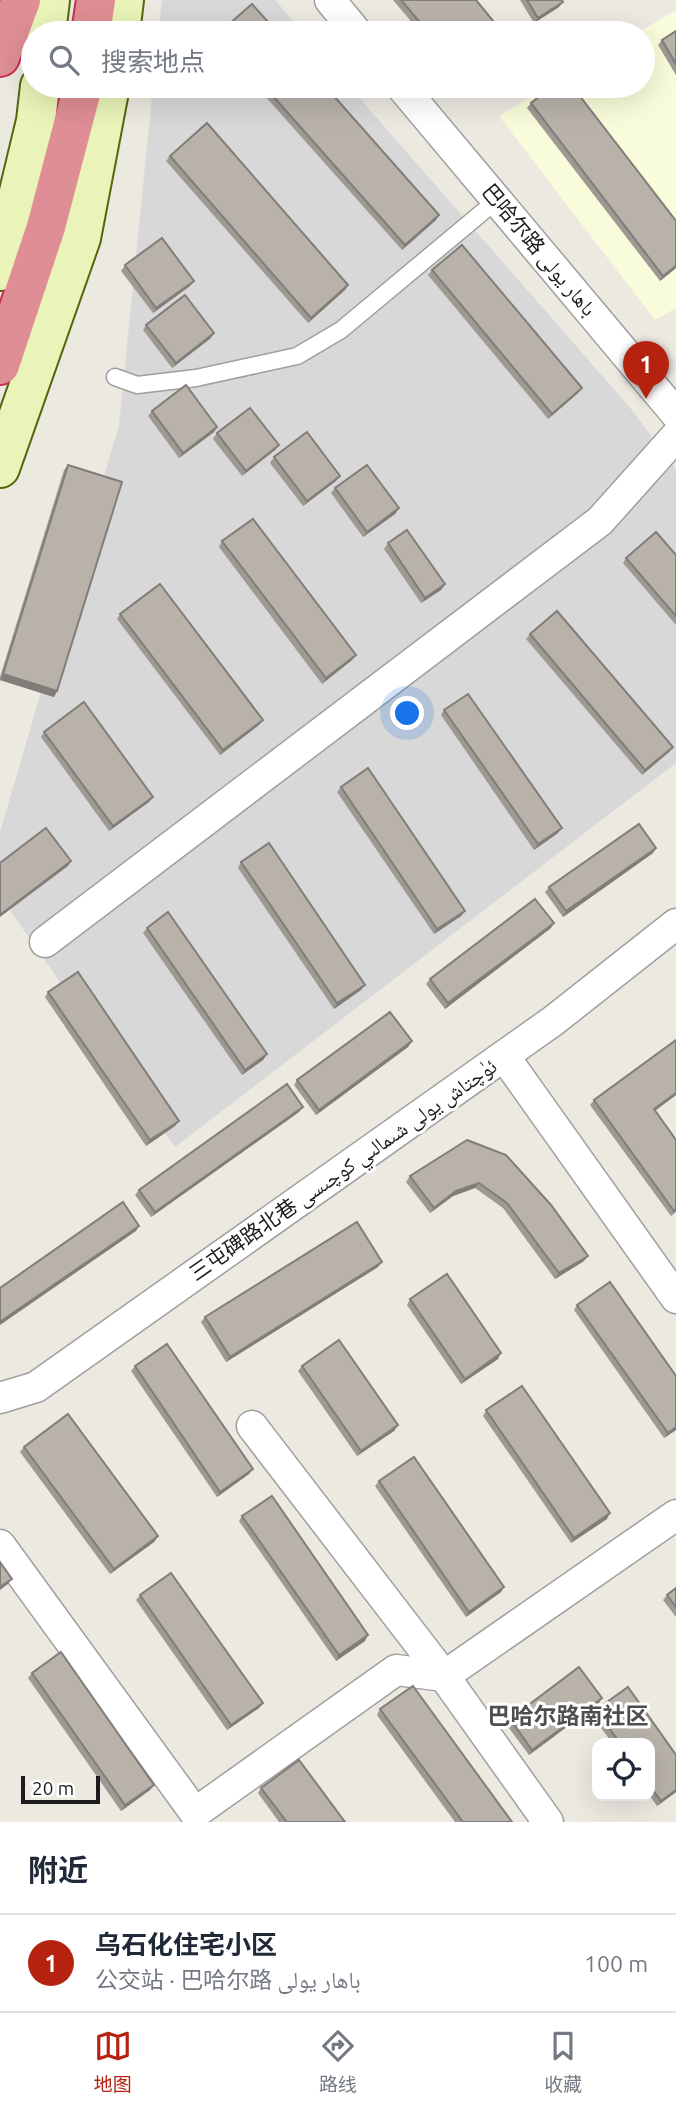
<!DOCTYPE html>
<html lang="zh">
<meta charset="utf-8">
<style>
body{margin:0;font-family:Ubuntu,"Noto Naskh Arabic","Noto Sans SC",sans-serif;background:#f6f6f7;color:#1f2937}
.controls{position:absolute;right:21px;bottom:21px;display:grid;overflow:hidden;border-radius:14px;box-shadow:0 7px 28px #0002}
.controls button{width:63px;height:63px;display:grid;place-items:center;padding:0;border:0;border-bottom:2px solid #e0e1e3;background:#fff;color:#1f2937;font:35px sans-serif}
.scale{position:absolute;left:21px;bottom:18px;width:79px;box-sizing:border-box;padding-left:7px;border:4px solid #1b1b1b;border-top:0;font-size:19px;line-height:24px;white-space:nowrap;color:#1b1b1b;-webkit-text-stroke:5px #fff;paint-order:stroke}
.you{position:absolute;left:408px;top:714px;width:24px;height:24px;margin:-18px;border:5px solid #fff;border-radius:50%;background:#1a73e8;box-shadow:0 0 0 10px #1a73e833}
.badge{display:grid;place-items:center;width:46px;height:46px;border-radius:50%;background:#b62210;color:#fff;font-size:23px;font-weight:700}
.pin{position:absolute;translate:-50% -58px;filter:drop-shadow(0 2px 4px #0008)}
.pin::after{content:'';position:absolute;top:37px;width:24px;height:21px;background:inherit;clip-path:polygon(0 0,100% 0,50% 100%)}
.list{margin:0;padding:0;list-style:none}
h2{display:flex;justify-content:space-between;align-items:center;height:91px;margin:0;padding:0 28px;font-size:30px}
h2 small{font-size:23px;font-weight:400;color:#747a83}
.list li{display:grid;grid-template-columns:46px 1fr auto;gap:21px;align-items:center;box-sizing:border-box;height:98px;padding:0 28px;border-top:2px solid #e0e1e3}
.list b{display:block;font-size:26px;white-space:nowrap}
.list p{margin:0;font-size:23px;white-space:nowrap;color:#747a83}
.list em{font-size:23px;font-style:normal;color:#747a83}
.icon{flex:none;width:38px;height:38px;fill:none;stroke:currentColor;stroke-width:2;stroke-linecap:round;stroke-linejoin:round}
.map{position:relative;flex:none;width:676px;height:1822px;overflow:hidden}
.search{position:absolute;background:#fff;box-shadow:0 7px 28px #0002;left:21px;right:21px;top:21px;height:77px;display:flex;align-items:center;gap:18px;box-sizing:border-box;padding:0 24px;border-radius:38px;color:#747a83;font-size:26px}
.sheet{height:189px;background:#fff}
nav{display:flex;justify-content:space-around;align-items:center;box-sizing:border-box;height:98px;border-top:2px solid #e0e1e3;background:#fff;font-size:19px;color:#747a83}
nav a{display:grid;justify-items:center;gap:4px}
nav .on{color:#b62210}
.map>svg:first-child{display:block}
.residential{fill:#d9d8d8}
.education{fill:#f8fcda}
.lines{fill:none;stroke-linecap:round;stroke-linejoin:round}
.lane-casing{stroke:#9f9f9f;stroke-width:19}
.street-casing{stroke:#9f9f9f;stroke-width:33}
.secondary-casing{stroke:#53670d;stroke-width:42}
.highway-casing{stroke:#c73154;stroke-width:42}
.lane{stroke:#fff;stroke-width:16}
.street{stroke:#fff;stroke-width:30}
.secondary{stroke:#eaf3b8;stroke-width:38}
.highway{stroke:#de8e94;stroke-width:38}
.wall{fill:#9e9993}
.shaded-wall{fill:#817d78}
.building{fill:#b8b2ab;stroke:#817d78;stroke-width:2}
.labels{text-anchor:middle;stroke-width:6;stroke-linejoin:round;paint-order:stroke}
.street-label{font-size:21px;fill:#1b1b1b;stroke:#fff}
.neighbourhood-label{font-size:23px;font-weight:bold;fill:#4e4e4e;stroke:#fff}
</style>
<div class="map">
<svg width="676" height="1822" viewBox="0 0 676 1822">
<rect width="100%" height="100%" fill="#ece9e1"/>
<!-- residential -->
<g class="residential">
<polygon points="162,0 275,0 304,33 158,33"/>
<polygon points="153,86 349,86 631,409 676,469 676,763 175,1147 0,896 0,832 119,425"/>
</g>
<!-- education -->
<polygon class="education" points="676,10 676,308 655,320 499,116 549,86 643,86 643,33 637,33"/>
<g class="lines">
<!-- lane casing -->
<g class="lane-casing">
<polyline id="lane" points="115,377 137,385 196,378 297,356 341,330 497,200"/>
</g>
<!-- street casing -->
<g class="street-casing">
<g id="street">
<polyline points="330,0 357,33"/>
<polyline points="401,86 676,414"/>
<polyline points="45,942 600,521 676,436"/>
<polyline points="504,1056 676,1298"/>
<polyline points="0,1398 36,1387 553,1021 676,924"/>
<polyline points="252,1426 444,1676 548,1822"/>
<polyline points="0,1545 195,1813 396,1670 444,1676 676,1515"/>
</g>
</g>
<!-- secondary casing -->
<g class="secondary-casing">
<g id="secondary">
<polyline points="46,33 50,0"/>
<polyline points="120,33 124,0"/>
<polyline points="0,271 36,121 40,86"/>
<polyline points="0,468 81,238 110,86"/>
</g>
</g>
<!-- highway casing -->
<g class="highway-casing">
<g id="highway">
<polyline points="91,33 96,0"/>
<polyline points="0,57 21,0"/>
<polyline points="0,365 46,227 83,86"/>
</g>
</g>
<!-- lane -->
<use href="#lane" class="lane"/>
<!-- street -->
<use href="#street" class="street"/>
<!-- secondary -->
<use href="#secondary" class="secondary"/>
<!-- highway -->
<use href="#highway" class="highway"/>
</g>
<!-- wall -->
<g class="wall">
<polygon points="393,0 476,0 503,33 421,33"/>
<polygon points="520,0 562,0 559,7 534,23"/>
<polygon points="676,31 676,75 658,45 662,40"/>
<polygon points="256,86 325,86 436,220 402,250"/>
<polygon points="465,86 484,86 473,95"/>
<polygon points="531,103 676,221 676,268 660,281 527,108"/>
<polygon points="170,156 348,285 345,290 308,323 166,161"/>
<polygon points="125,265 190,286 153,313 121,271"/>
<polygon points="432,270 578,393 548,419 428,275"/>
<polygon points="146,325 211,338 172,368 143,330"/>
<polygon points="152,411 214,432 179,458 148,416"/>
<polygon points="217,433 279,445 275,450 242,476 213,439"/>
<polygon points="274,457 336,481 303,506 270,463"/>
<polygon points="68,465 57,691 54,697 0,680 0,677 64,470"/>
<polygon points="335,488 399,508 395,514 363,537 331,493"/>
<polygon points="222,541 356,655 352,660 322,684 219,547"/>
<polygon points="388,543 445,584 441,590 421,603 384,549"/>
<polygon points="676,555 676,625 623,563 626,558"/>
<polygon points="120,614 259,725 220,755 117,619"/>
<polygon points="530,634 673,747 669,752 642,775 526,639"/>
<polygon points="444,710 558,833 534,850 441,715"/>
<polygon points="44,732 149,802 109,831 41,737"/>
<polygon points="341,787 465,911 461,916 434,934 337,792"/>
<polygon points="656,848 653,853 563,917 545,892 549,887"/>
<polygon points="241,862 361,990 334,1009 238,868"/>
<polygon points="147,928 267,1054 263,1060 242,1075 143,933"/>
<polygon points="551,928 445,1009 426,984 430,979"/>
<polygon points="48,992 179,1121 175,1126 146,1146 45,997"/>
<polygon points="676,1040 676,1095 655,1111 676,1140 676,1212 671,1216 590,1105 594,1100"/>
<polygon points="412,1041 408,1047 316,1115 294,1085 297,1080"/>
<polygon points="299,1112 151,1217 135,1195 139,1190"/>
<polygon points="506,1155 584,1261 555,1279 503,1208 475,1188 453,1196 430,1213 406,1182 410,1176"/>
<polygon points="378,1267 226,1362 201,1322 205,1317"/>
<polygon points="410,1299 498,1359 461,1384 407,1305"/>
<polygon points="577,1305 676,1376 676,1430 664,1438 574,1310"/>
<polygon points="135,1366 249,1474 217,1497 131,1371"/>
<polygon points="302,1366 398,1425 394,1431 357,1456 298,1371"/>
<polygon points="486,1410 607,1519 571,1543 483,1416"/>
<polygon points="24,1447 158,1536 154,1542 110,1574 20,1452"/>
<polygon points="379,1481 501,1592 466,1617 375,1486"/>
<polygon points="242,1516 365,1641 336,1661 239,1521"/>
<polygon points="676,1588 676,1617 663,1600 667,1595"/>
<polygon points="140,1595 263,1703 259,1708 227,1730 136,1600"/>
<polygon points="32,1673 150,1790 121,1811 28,1678"/>
<polygon points="599,1703 529,1755 506,1724 510,1719"/>
<polygon points="380,1709 512,1822 455,1822 377,1715"/>
<polygon points="596,1710 676,1755 676,1792 657,1806 650,1796 650,1743 612,1743 592,1715"/>
<polygon points="261,1788 345,1822 279,1822 258,1793"/>
</g>
<!-- shaded-wall -->
<g class="shaded-wall">
<polygon points="563,2 559,7 534,23 538,18"/>
<polygon points="439,215 436,220 402,250 405,245"/>
<polygon points="676,266 676,268 660,281 663,276"/>
<polygon points="194,281 190,286 153,313 156,308"/>
<polygon points="348,285 345,290 308,323 311,318"/>
<polygon points="214,333 211,338 172,368 176,363"/>
<polygon points="582,388 578,393 548,419 552,414"/>
<polygon points="217,427 214,432 179,458 183,453"/>
<polygon points="279,445 275,450 242,476 246,471"/>
<polygon points="340,476 336,481 303,506 307,501"/>
<polygon points="399,508 395,514 363,537 367,532"/>
<polygon points="445,584 441,590 421,603 425,598"/>
<polygon points="356,655 352,660 322,684 326,678"/>
<polygon points="3,674 57,691 54,697 0,680"/>
<polygon points="263,720 259,725 220,755 223,750"/>
<polygon points="673,747 669,752 642,775 645,770"/>
<polygon points="153,797 149,802 109,831 113,826"/>
<polygon points="562,828 558,833 534,850 538,844"/>
<polygon points="656,848 653,853 563,917 566,911"/>
<polygon points="71,861 68,866 0,917 0,915"/>
<polygon points="465,911 461,916 434,934 437,929"/>
<polygon points="554,923 551,928 445,1009 448,1003"/>
<polygon points="365,985 361,990 334,1009 337,1003"/>
<polygon points="412,1041 408,1047 316,1115 319,1110"/>
<polygon points="267,1054 263,1060 242,1075 245,1070"/>
<polygon points="676,1093 676,1095 650,1114 654,1109"/>
<polygon points="303,1107 299,1112 151,1217 155,1212"/>
<polygon points="179,1121 175,1126 146,1146 150,1140"/>
<polygon points="479,1183 475,1188 453,1196 430,1213 434,1208 456,1191"/>
<polygon points="139,1226 136,1231 0,1325 0,1322"/>
<polygon points="588,1256 584,1261 555,1279 559,1273"/>
<polygon points="382,1262 378,1267 226,1362 230,1357"/>
<polygon points="501,1353 498,1359 461,1384 465,1379"/>
<polygon points="398,1425 394,1431 357,1456 361,1451"/>
<polygon points="676,1427 676,1430 664,1438 668,1433"/>
<polygon points="253,1469 249,1474 217,1497 220,1492"/>
<polygon points="610,1513 607,1519 571,1543 574,1538"/>
<polygon points="158,1536 154,1542 110,1574 114,1569"/>
<polygon points="12,1579 8,1584 0,1590 0,1587"/>
<polygon points="504,1587 501,1592 466,1617 469,1612"/>
<polygon points="368,1635 365,1641 336,1661 339,1655"/>
<polygon points="602,1698 599,1703 529,1755 532,1750"/>
<polygon points="263,1703 259,1708 227,1730 231,1725"/>
<polygon points="154,1785 150,1790 121,1811 125,1805"/>
<polygon points="676,1790 676,1792 657,1806 661,1801"/>
</g>
<!-- building -->
<g class="building">
<polygon points="401,0 476,0 503,33 429,33"/>
<polygon points="527,0 562,0 563,2 538,18"/>
<polygon points="252,4 278,33 219,33"/>
<polygon points="676,31 676,64 662,40"/>
<polygon points="264,86 325,86 439,215 405,245"/>
<polygon points="473,86 481,86 476,90"/>
<polygon points="553,86 572,86 676,221 676,266 663,276 531,103"/>
<polygon points="207,123 348,285 311,318 170,156"/>
<polygon points="162,238 194,281 156,308 125,265"/>
<polygon points="462,245 582,388 552,414 432,270"/>
<polygon points="185,295 214,333 176,363 146,325"/>
<polygon points="186,385 217,427 183,453 152,411"/>
<polygon points="250,408 279,445 246,471 217,433"/>
<polygon points="307,432 340,476 307,501 274,457"/>
<polygon points="68,465 122,482 57,691 3,674"/>
<polygon points="367,465 399,508 367,532 335,488"/>
<polygon points="253,519 356,655 326,678 222,541"/>
<polygon points="407,530 445,584 425,598 388,543"/>
<polygon points="656,532 676,555 676,616 626,558"/>
<polygon points="160,584 263,720 223,750 120,614"/>
<polygon points="557,611 673,747 645,770 530,634"/>
<polygon points="468,694 562,828 538,844 444,710"/>
<polygon points="84,702 153,797 113,826 44,732"/>
<polygon points="368,768 465,911 437,929 341,787"/>
<polygon points="639,824 656,848 566,911 549,887"/>
<polygon points="46,828 71,861 0,915 0,863"/>
<polygon points="269,843 365,985 337,1003 241,862"/>
<polygon points="535,899 554,923 448,1003 430,979"/>
<polygon points="168,912 267,1054 245,1070 147,928"/>
<polygon points="78,972 179,1121 150,1140 48,992"/>
<polygon points="390,1012 412,1041 319,1110 297,1080"/>
<polygon points="676,1040 676,1093 654,1109 676,1140 676,1209 674,1211 594,1100"/>
<polygon points="287,1084 303,1107 155,1212 139,1190"/>
<polygon points="467,1140 506,1155 551,1205 588,1256 559,1273 507,1203 479,1183 456,1191 434,1208 410,1176"/>
<polygon points="123,1202 139,1226 0,1322 0,1288"/>
<polygon points="357,1222 382,1262 230,1357 205,1317"/>
<polygon points="447,1274 501,1353 465,1379 410,1299"/>
<polygon points="610,1282 676,1376 676,1427 668,1433 577,1305"/>
<polygon points="339,1340 398,1425 361,1451 302,1366"/>
<polygon points="167,1344 253,1469 220,1492 135,1366"/>
<polygon points="522,1386 610,1513 574,1538 486,1410"/>
<polygon points="68,1414 158,1536 114,1569 24,1447"/>
<polygon points="414,1457 504,1587 469,1612 379,1481"/>
<polygon points="272,1496 368,1635 339,1655 242,1516"/>
<polygon points="0,1562 12,1579 0,1587"/>
<polygon points="171,1573 263,1703 231,1725 140,1595"/>
<polygon points="676,1588 676,1607 667,1595"/>
<polygon points="61,1652 154,1785 125,1805 32,1673"/>
<polygon points="579,1667 602,1698 532,1750 510,1719"/>
<polygon points="413,1686 512,1822 463,1822 380,1709"/>
<polygon points="628,1687 676,1755 676,1790 661,1801 650,1786 650,1743 620,1743 596,1710"/>
<polygon points="299,1760 345,1822 287,1822 261,1788"/>
</g>
<g class="labels">
<!-- street labels -->
<g class="street-label">
<text transform="translate(539 250) rotate(50)" y="7">巴哈尔路 باھار يولى</text>
<text transform="translate(343 1170) rotate(-35)" y="7">三屯碑路北巷 ئۈچتاش يولى شىمالىي كوچىسى</text>
</g>
<!-- neighbourhood labels -->
<g class="neighbourhood-label">
<text x="568" y="1724">巴哈尔路南社区</text>
</g>
</g>
</svg>
<div class="controls">
<button><svg class="icon" aria-label="locate" viewBox="0 0 24 24"><circle cx="12" cy="12" r="6"/><path d="M12 2v4M12 18v4M2 12h4M18 12h4"/></svg></button>
</div>
<div class="scale">20 m</div>
<div class="you"></div>
<div class="pin badge" style="left:646px;top:399px">1</div>
<div class="search"><svg class="icon" aria-label="search" viewBox="0 0 24 24"><circle cx="10" cy="10" r="6"/><path d="M15 15l6 6"/></svg>搜索地点</div>
</div>
<section class="sheet">
<h2>附近<small></small></h2>
<ul class="list">
<li><span class="badge">1</span><div><b>乌石化住宅小区</b><p>公交站 · 巴哈尔路 باھار يولى</p></div><em>100 m</em></li>
</ul>
</section>
<nav>
<a class="on"><svg class="icon" aria-label="map" viewBox="0 0 24 24"><path d="M3 6l6-2 6 2 6-2v14l-6 2-6-2-6 2zM9 4v14M15 6v14"/></svg>地图</a>
<a><svg class="icon" aria-label="directions" viewBox="0 0 24 24"><path d="M12 3l9 9-9 9-9-9zM9 14v-3h6M13 9l2 2-2 2"/></svg>路线</a>
<a><svg class="icon" aria-label="saved" viewBox="0 0 24 24"><path d="M7 4h10v16l-5-4-5 4z"/></svg>收藏</a>
</nav>
